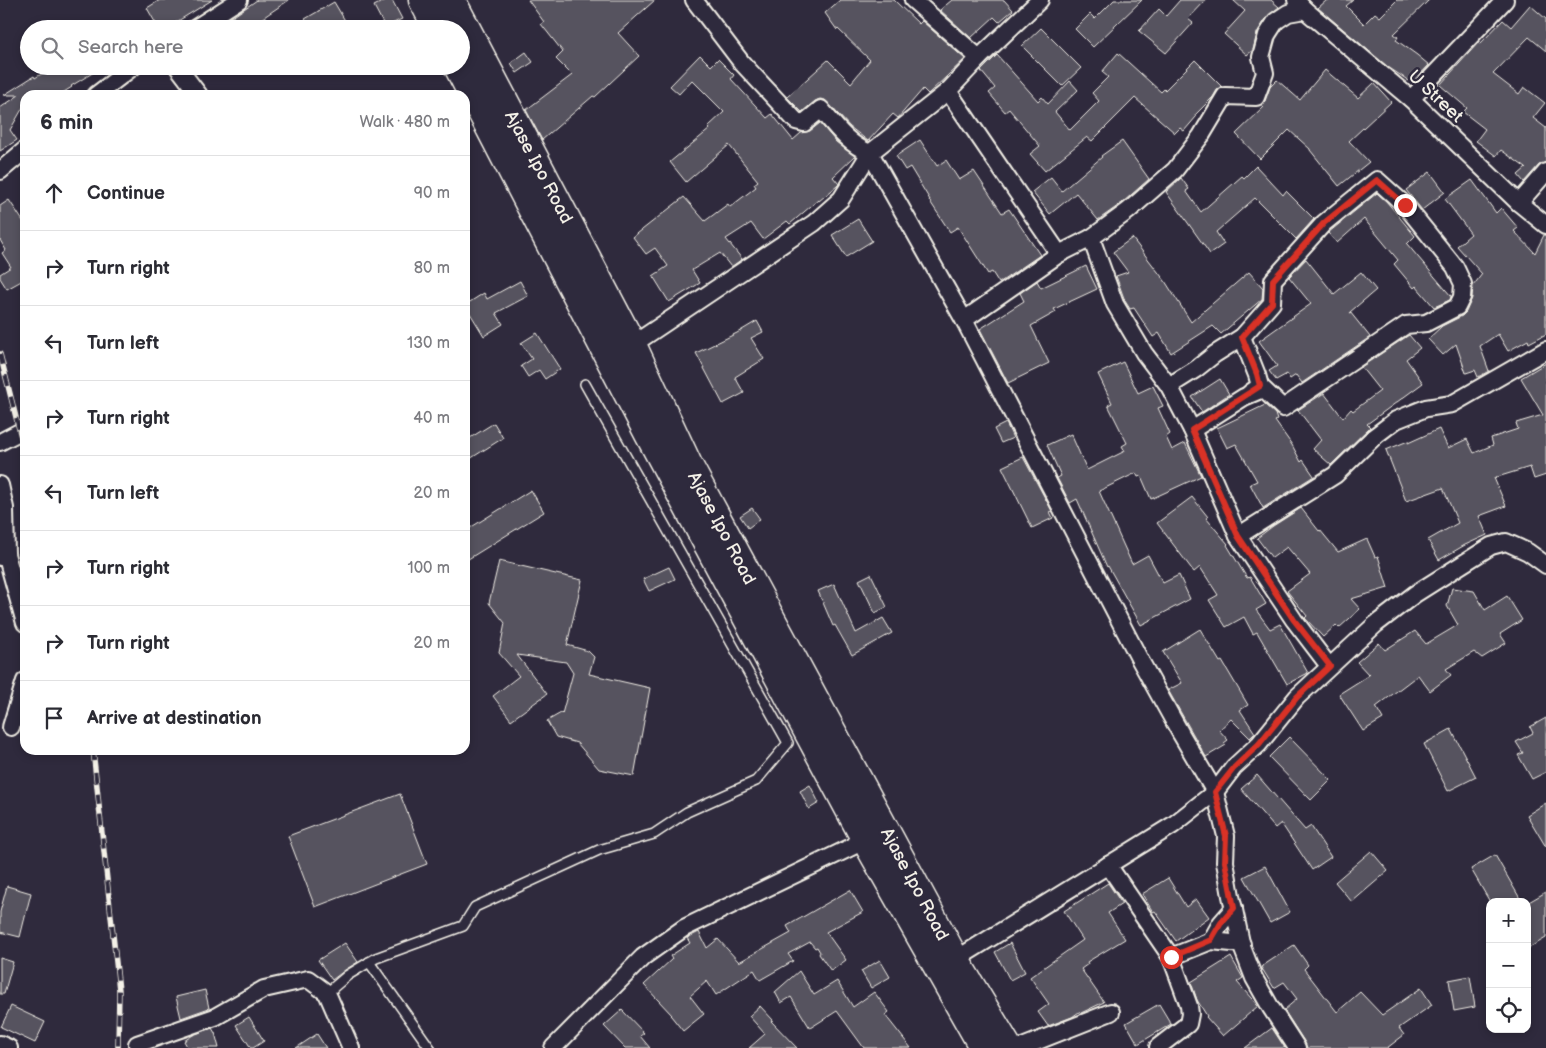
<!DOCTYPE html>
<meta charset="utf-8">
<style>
body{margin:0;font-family:"Balsamiq Sans",sans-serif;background:#f2f2f3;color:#2b2b33}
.controls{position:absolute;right:15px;bottom:15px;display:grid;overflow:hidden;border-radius:10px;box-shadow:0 2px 8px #0003}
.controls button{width:45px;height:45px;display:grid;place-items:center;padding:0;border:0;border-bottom:1px solid #e1e1e2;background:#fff;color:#2b2b33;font:25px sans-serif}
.stop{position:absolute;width:15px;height:15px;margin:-11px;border:4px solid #d93025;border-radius:50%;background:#fff}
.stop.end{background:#d93025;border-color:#fff;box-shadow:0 1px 5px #0008}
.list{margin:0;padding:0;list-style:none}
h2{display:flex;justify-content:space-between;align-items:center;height:65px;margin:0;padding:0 20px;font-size:21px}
h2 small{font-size:16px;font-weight:400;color:#7c7c81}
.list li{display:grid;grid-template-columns:32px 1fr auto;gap:15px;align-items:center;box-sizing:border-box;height:75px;padding:0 20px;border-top:1px solid #e1e1e2}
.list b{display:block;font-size:19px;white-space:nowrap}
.list em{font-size:16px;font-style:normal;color:#7c7c81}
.icon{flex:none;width:28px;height:28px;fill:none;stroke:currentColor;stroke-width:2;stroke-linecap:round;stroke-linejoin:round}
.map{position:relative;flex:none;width:1546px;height:1048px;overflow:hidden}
.search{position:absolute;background:#fff;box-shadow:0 2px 8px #0003;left:20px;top:20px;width:450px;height:55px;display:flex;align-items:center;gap:12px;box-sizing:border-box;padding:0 18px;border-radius:28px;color:#7c7c81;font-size:19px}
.panel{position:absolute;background:#fff;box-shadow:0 2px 8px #0003;left:20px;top:90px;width:450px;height:665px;border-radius:15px}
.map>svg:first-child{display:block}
.building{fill:#56525f;stroke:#f4f1e8}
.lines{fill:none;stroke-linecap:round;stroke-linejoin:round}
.service-casing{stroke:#f4f1e8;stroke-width:12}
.minor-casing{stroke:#f4f1e8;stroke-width:20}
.trunk-casing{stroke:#f4f1e8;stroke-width:31}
.service{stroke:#2f2a3d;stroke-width:9}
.minor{stroke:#2f2a3d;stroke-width:16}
.trunk{stroke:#2f2a3d;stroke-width:28}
.rail-casing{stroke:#f4f1e8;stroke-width:5.5}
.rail{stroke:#2f2a3d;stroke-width:4;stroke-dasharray:11;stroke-linecap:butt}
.route{stroke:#d93025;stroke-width:6}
.labels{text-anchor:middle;stroke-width:5;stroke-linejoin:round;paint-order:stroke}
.street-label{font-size:18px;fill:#f4f1e8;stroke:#2f2a3d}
</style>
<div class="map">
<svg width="1546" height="1048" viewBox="0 0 1546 1048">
<rect width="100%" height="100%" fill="#2f2a3d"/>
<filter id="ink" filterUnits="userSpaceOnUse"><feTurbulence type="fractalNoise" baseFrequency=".02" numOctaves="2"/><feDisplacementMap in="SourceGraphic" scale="10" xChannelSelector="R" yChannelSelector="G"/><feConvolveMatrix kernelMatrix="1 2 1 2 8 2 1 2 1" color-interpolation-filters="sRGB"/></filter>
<g filter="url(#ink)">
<!-- building -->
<g class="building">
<polygon points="160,0 212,0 165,29 159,29 147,8"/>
<polygon points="257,0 289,0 261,19 263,22 253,29 230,29 225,22"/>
<polygon points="386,0 392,0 402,19 385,27 374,6"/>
<polygon points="528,0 655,0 618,33 639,56 595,97 593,96 542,140 526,110 572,75 556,59 563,52 541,24 544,22"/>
<polygon points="840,0 894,0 919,24 922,21 965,59 928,94 923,89 898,118 893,114 868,141 850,127 825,100 820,99 815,101 802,112 787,97 828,60 851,83 870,60 838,29 837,30 825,13"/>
<polygon points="952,0 1004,0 1013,10 999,22 994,17 971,38 940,10"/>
<polygon points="1114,0 1142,0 1093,47 1075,29 1090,14 1095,19"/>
<polygon points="1180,0 1206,0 1188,19 1193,23 1166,53 1139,31 1159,9 1166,16"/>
<polygon points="1233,0 1271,0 1279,7 1268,16 1257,33 1253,50 1247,55 1224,34 1245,11"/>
<polygon points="1327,0 1353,0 1346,6 1364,24 1375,13 1380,17 1397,0 1429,0 1394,34 1398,37 1396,40 1417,55 1429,65 1412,83 1388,67 1318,8"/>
<polygon points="334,2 350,29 310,29 305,19"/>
<polygon points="1530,5 1546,19 1546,51 1529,37 1493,74 1519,94 1524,87 1545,103 1533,118 1546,128 1546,162 1539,165 1524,182 1518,175 1526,168 1501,150 1496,156 1476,141 1485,129 1463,112 1467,108 1440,85 1478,43 1480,44 1503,20 1511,27"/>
<polygon points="1041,28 1081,68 1062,86 1022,46"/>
<polygon points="526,52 533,62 517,73 511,63"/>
<polygon points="1118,53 1161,92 1164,89 1165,90 1195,60 1222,87 1217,90 1213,97 1195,115 1196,117 1184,131 1180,128 1175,133 1135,98 1092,141 1087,137 1045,171 1030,154 1040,146 1009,109 1005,112 989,93 995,88 981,71 997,55 1038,101 1042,97 1048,104 1070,81 1078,90 1055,112 1070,130 1099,101 1092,93 1108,77 1102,72"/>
<polygon points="700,55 711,66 718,59 734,75 731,79 767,118 772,114 793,140 801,133 810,131 820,123 836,142 855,156 833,177 839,184 837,186 819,201 818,200 790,224 787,221 763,239 751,223 726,239 742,259 731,267 720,253 692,270 700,283 669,302 653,276 668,266 655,248 646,254 633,237 684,197 705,221 728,204 730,207 756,187 754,184 758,181 729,145 686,182 670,162 710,129 708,127 724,112 692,80 679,94 670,86"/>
<polygon points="54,66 104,66 71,86 72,87 59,95 25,95 25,104 10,130 17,140 0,151 0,108 19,95 4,95 34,76 35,78"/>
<polygon points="1325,70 1358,98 1374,83 1391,102 1349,141 1369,162 1339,186 1310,150 1310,149 1289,130 1260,159 1236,134 1264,107 1261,105 1265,101 1270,87 1277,80 1300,100"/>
<polygon points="920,140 937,166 946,160 959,180 974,171 1002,213 1009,209 1040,255 999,283 992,272 988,274 958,227 950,232 929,200 930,200 910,167 905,170 896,156"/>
<polygon points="1122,141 1149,179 1122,203 1098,220 1076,193 1050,214 1032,192 1051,177 1062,191 1102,157 1101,156"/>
<polygon points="1256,166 1283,195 1286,191 1314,219 1296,239 1255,198 1216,232 1224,244 1210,254 1166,192 1181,178 1189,189 1186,191 1201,212 1242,176 1244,178"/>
<polygon points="1430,172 1445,192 1422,210 1406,190"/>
<polygon points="1472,180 1496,213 1501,208 1518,228 1514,231 1535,253 1544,235 1546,235 1546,334 1529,343 1528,340 1508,351 1498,334 1480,346 1489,371 1478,377 1475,370 1466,373 1456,344 1443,355 1428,339 1442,326 1462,316 1466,312 1472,298 1473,286 1482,274 1457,246 1471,234 1445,199"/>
<polygon points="1377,193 1386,201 1415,236 1407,244 1451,296 1450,300 1434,307 1416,286 1414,288 1394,264 1398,260 1364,219 1337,243 1328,233"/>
<polygon points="9,200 25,224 25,279 7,289 0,278 0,274 11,267 2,253 6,250 0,240 0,206"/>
<polygon points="858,219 872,241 846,257 832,235"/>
<polygon points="1132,238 1165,281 1191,322 1249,272 1263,288 1262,299 1221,334 1213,326 1171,353 1159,333 1153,337 1134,308 1130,309 1125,301 1116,276 1128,272 1113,252"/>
<polygon points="1306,259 1334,294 1361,272 1376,290 1350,312 1370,337 1302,383 1296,375 1290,379 1287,374 1276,380 1269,371 1277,366 1259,341 1311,304 1289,277"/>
<polygon points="1086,266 1097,289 1054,309 1056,312 1031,326 1049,363 1008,383 980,329 1024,301 1020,293 1037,281 1041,288"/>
<polygon points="520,281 528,296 496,313 503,324 484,336 465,305 484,293 487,299"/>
<polygon points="757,321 763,332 751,338 764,359 735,377 744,393 723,404 696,353 737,333"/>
<polygon points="537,333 560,369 545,379 539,370 528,377 521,366 532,359 521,343"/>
<polygon points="1409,335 1420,348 1406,359 1423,383 1367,424 1370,427 1331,465 1313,449 1321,440 1298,410 1324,393 1343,418 1351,409 1353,411 1380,391 1361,367"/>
<polygon points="1123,362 1138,393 1153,386 1163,406 1158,408 1170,434 1166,437 1172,450 1185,443 1201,476 1151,499 1141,476 1138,477 1136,473 1099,491 1132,564 1148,555 1163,583 1179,575 1190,599 1141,625 1108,566 1107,567 1077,499 1070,503 1057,478 1061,476 1047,445 1071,434 1087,470 1125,451 1122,446 1127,443 1108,405 1112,403 1098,374"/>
<polygon points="1546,363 1546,475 1534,479 1530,467 1494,478 1506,506 1479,516 1487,535 1465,545 1439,560 1428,540 1458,523 1443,488 1406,501 1386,450 1408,441 1408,443 1439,429 1448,448 1467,439 1474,453 1493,445 1491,438 1518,429 1516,423 1543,415 1521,378"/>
<polygon points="1220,379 1229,394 1202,412 1192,397"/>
<polygon points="1265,405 1275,414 1277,420 1275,421 1292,445 1301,462 1303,460 1314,476 1263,508 1250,484 1257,481 1236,444 1227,448 1217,428"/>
<polygon points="494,423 503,438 465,462 465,441"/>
<polygon points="1006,423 1013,438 1001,443 994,429"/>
<polygon points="1023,457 1052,511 1050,512 1053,518 1032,528 1002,467"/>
<polygon points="531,490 544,512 465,561 465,531"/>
<polygon points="1192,497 1208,517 1206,518 1228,544 1227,545 1247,578 1250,577 1266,604 1256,610 1270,629 1280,624 1308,673 1287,684 1257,632 1253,634 1244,617 1226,627 1209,600 1218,595 1200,567 1194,572 1157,523"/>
<polygon points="752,508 760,519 748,528 740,516"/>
<polygon points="1301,508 1319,531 1320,530 1338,552 1367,539 1375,557 1378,556 1388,588 1351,599 1360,609 1339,628 1336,625 1323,637 1305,618 1307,616 1287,591 1310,574 1287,547 1272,558 1257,538 1273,526"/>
<polygon points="499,561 582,580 567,645 588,651 594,657 589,674 650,688 634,776 599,769 577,743 556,737 547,721 561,713 562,714 573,673 566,662 517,655 547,694 511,720 493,696 519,676 499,653 505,623 489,603"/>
<polygon points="669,567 675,579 649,591 643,579"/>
<polygon points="871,574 887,607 875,613 859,580"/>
<polygon points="834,584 856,633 883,618 892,633 852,655 835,625 833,626 818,591"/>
<polygon points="1452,588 1474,591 1485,610 1507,596 1522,620 1500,634 1506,643 1482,658 1474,652 1446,669 1451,675 1430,691 1418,675 1376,707 1383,719 1363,731 1339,694 1369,675 1357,662 1379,643 1385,650 1415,631 1426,644 1458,625 1447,606"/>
<polygon points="1200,629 1220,662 1222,661 1248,705 1240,710 1255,733 1250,738 1231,719 1219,730 1228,740 1224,743 1226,745 1206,757 1168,690 1182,683 1163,652"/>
<polygon points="1546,718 1546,772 1532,779 1518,755 1523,753 1516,742 1533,733 1530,727"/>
<polygon points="1451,729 1476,777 1448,791 1424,744"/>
<polygon points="1289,737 1331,780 1311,800 1269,757"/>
<polygon points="1257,775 1305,830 1311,826 1331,857 1312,870 1281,823 1275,828 1241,789"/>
<polygon points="810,785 819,803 809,809 800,791"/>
<polygon points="400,794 427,864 315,907 288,836"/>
<polygon points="1546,803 1546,847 1527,815"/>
<polygon points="1371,851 1388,871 1352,902 1335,882"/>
<polygon points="1495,855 1522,902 1490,902 1471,869"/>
<polygon points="1265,866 1290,912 1270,923 1244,877"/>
<polygon points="1168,878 1186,907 1196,899 1209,917 1176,941 1155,911 1153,912 1142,894"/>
<polygon points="1108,883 1122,904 1108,913 1125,939 1087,962 1088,964 1081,969 1104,1002 1081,1013 1079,1012 1072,1017 1048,1026 1038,1012 1049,1004 1030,977 1083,940 1064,911"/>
<polygon points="7,886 31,893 20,937 0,932 0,912"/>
<polygon points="850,890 863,912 826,932 846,960 831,971 819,954 820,952 817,947 815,948 810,942 788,954 793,961 760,980 754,970 716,995 707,981 690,996 704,1014 683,1031 671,1016 672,1015 644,985 672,959 670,956 690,943 687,938 699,932 707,948 718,939 739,962 791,933 787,926"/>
<polygon points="1546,892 1546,938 1527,949 1527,903"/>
<polygon points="345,943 358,962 345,970 332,980 318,960"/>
<polygon points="1010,943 1025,972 1010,980 995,952"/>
<polygon points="1294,945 1308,965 1304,969 1337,1012 1360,992 1382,1015 1421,988 1432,1005 1399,1028 1404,1035 1387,1048 1307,1048 1305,1043 1284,1010 1297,999 1284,982 1274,988 1261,967"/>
<polygon points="1231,957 1243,978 1237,982 1258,1006 1223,1036 1206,1017 1207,1016 1197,1000 1191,982"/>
<polygon points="0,958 13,962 4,994 0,994"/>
<polygon points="880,960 890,977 871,988 861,971"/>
<polygon points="799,971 814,995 837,981 853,1007 874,992 889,1012 885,1015 911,1048 864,1048 837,1011 810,1028 791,997 781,1003 775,992"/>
<polygon points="1470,976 1475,1007 1454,1011 1449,980"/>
<polygon points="205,990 209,1008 181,1018 176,997"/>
<polygon points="1159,1004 1171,1024 1138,1044 1126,1023"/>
<polygon points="11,1006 45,1022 35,1043 1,1027"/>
<polygon points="760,1006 773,1020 771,1021 797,1048 749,1048 765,1034 749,1016"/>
<polygon points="622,1010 644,1033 640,1036 650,1048 625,1048 604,1026"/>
<polygon points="249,1017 264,1041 253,1048 251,1048 236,1025"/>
<polygon points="212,1028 215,1033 219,1048 188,1048 184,1041 193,1035"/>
<polygon points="1272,1028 1285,1048 1245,1048"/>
<polygon points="317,1034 326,1048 296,1048"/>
</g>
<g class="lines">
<!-- service casing -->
<g class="service-casing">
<g id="service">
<polyline points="369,962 430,1048"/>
<polyline points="327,993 348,975 376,958 463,926 475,907 599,850 654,834 687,812 756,781 788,743 585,384"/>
</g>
</g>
<!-- minor casing -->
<g class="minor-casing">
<g id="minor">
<path d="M 694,0 L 742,63 L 796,121 L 804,123 L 821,109 C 835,126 849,145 870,153 L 964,320"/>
<polyline points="913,0 979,58"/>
<polyline points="1296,0 1305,10 1411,99 1519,203 1546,225"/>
<polyline points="194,29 239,0"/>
<polyline points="177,66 199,95"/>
<polyline points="948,91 1059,254"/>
<polyline points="96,95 134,66"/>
<polyline points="1411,99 1505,0"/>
<polyline points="0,171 25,150"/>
<polyline points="1519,203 1546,172"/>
<polyline points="1091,238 1115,304 1144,353 1169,386 1192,430 1238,536 1294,620 1329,666"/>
<polyline points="1242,337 1257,375 1260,386 1250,393"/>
<polyline points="632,345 814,223 841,199 870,153 948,91 979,58 1040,0"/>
<polyline points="1169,386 1196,369 1215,354 1242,337 1272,303 1273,280 1324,223 1377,180 1405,205 1455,267 1463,284 1462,297 1457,307 1426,323 1406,325 1283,408 1263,389 1244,397 1192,430"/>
<polyline points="0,442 25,429"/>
<polyline points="0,485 5,508 6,554 0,557"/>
<polyline points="1238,536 1335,475 1375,436 1396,420 1426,408 1452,404 1546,350"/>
<polyline points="6,554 25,623"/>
<polyline points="11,727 25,681"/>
<polyline points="1108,865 1171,957 1189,1006 1190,1014 1188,1024 1158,1047"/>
<polyline points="1211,941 1242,944"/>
<polyline points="1171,957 1211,941 1221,923 1234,908"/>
<polyline points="955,960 1173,825 1215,792 1234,767 1259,744 1297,697 1376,624 1415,594 1491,546 1506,542 1528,552 1546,565"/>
<polyline points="0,1044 9,1048"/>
<polyline points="137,1044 215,1017 264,989 308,979 327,993 351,1048"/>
<polyline points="553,1048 643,957 684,928 866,840"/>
<polyline points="1020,1048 1111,1012"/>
<polyline points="1297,1048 1271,1008 1254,978 1242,947 1231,896 1225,862 1226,836 1215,792 1181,734 1140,660 964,320 1059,254 1091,238 1128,211 1175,170 1201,136 1225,96 1256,97 1265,73 1261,57 1267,35 1276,21 1288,13 1305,10"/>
</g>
</g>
<!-- trunk casing -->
<g class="trunk-casing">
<g id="trunk">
<polyline points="423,0 438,29"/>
<polyline points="451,0 632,345 688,465 955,960 1008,1048"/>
<polyline points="458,66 649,434 866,840 984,1048"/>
</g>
</g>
<!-- service -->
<use href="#service" class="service"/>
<!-- minor -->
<use href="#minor" class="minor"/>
<!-- trunk -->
<use href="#trunk" class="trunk"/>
<!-- rail casing -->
<g class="rail-casing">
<g id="rail">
<polyline points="0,354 25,453"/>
<polyline points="93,750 119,990 118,1048"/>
</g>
</g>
<!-- rail -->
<use href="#rail" class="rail"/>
</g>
</g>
<g class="lines" filter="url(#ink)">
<!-- route -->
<polyline class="route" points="1171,957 1211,940 1221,923 1234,908 1225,862 1226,836 1215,792 1234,768 1259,744 1297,697 1330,666 1294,620 1238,536 1192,430 1260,386 1257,374 1242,337 1272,303 1273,280 1324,223 1377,180 1405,205"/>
</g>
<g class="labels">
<!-- street labels -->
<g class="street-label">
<text transform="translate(1436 96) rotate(43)" y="6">U Street</text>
<text transform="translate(539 167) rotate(62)" y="6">Ajase Ipo Road</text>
<text transform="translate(722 528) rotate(62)" y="6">Ajase Ipo Road</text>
<text transform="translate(915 884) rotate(62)" y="6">Ajase Ipo Road</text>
</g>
</g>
</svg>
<div class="controls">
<button>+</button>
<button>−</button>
<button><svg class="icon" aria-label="locate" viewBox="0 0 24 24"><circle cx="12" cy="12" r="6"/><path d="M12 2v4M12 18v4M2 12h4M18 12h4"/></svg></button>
</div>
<div class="stop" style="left:1171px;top:957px"></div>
<div class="stop end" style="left:1405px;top:205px"></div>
<div class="search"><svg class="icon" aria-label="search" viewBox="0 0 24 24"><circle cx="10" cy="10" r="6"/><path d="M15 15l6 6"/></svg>Search here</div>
<section class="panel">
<h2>6 min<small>Walk · 480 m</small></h2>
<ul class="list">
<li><svg class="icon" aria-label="ahead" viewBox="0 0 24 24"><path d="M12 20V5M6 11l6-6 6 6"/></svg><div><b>Continue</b></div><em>90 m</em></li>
<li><svg class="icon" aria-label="right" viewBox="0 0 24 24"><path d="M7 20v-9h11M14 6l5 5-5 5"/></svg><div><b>Turn right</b></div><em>80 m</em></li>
<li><svg class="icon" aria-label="left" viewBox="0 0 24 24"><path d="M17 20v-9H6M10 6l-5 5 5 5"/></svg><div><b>Turn left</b></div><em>130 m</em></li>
<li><svg class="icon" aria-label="right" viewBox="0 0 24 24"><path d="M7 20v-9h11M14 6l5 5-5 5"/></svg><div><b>Turn right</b></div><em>40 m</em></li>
<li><svg class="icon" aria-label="left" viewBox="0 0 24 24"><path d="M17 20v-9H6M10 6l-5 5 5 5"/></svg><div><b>Turn left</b></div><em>20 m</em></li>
<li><svg class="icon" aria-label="right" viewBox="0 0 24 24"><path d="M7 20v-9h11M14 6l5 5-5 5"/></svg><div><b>Turn right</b></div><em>100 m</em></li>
<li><svg class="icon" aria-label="right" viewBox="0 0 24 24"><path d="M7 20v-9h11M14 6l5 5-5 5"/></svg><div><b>Turn right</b></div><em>20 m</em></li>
<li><svg class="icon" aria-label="arrive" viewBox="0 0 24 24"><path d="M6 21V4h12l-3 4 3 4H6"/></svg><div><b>Arrive at destination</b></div></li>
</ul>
</section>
</div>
